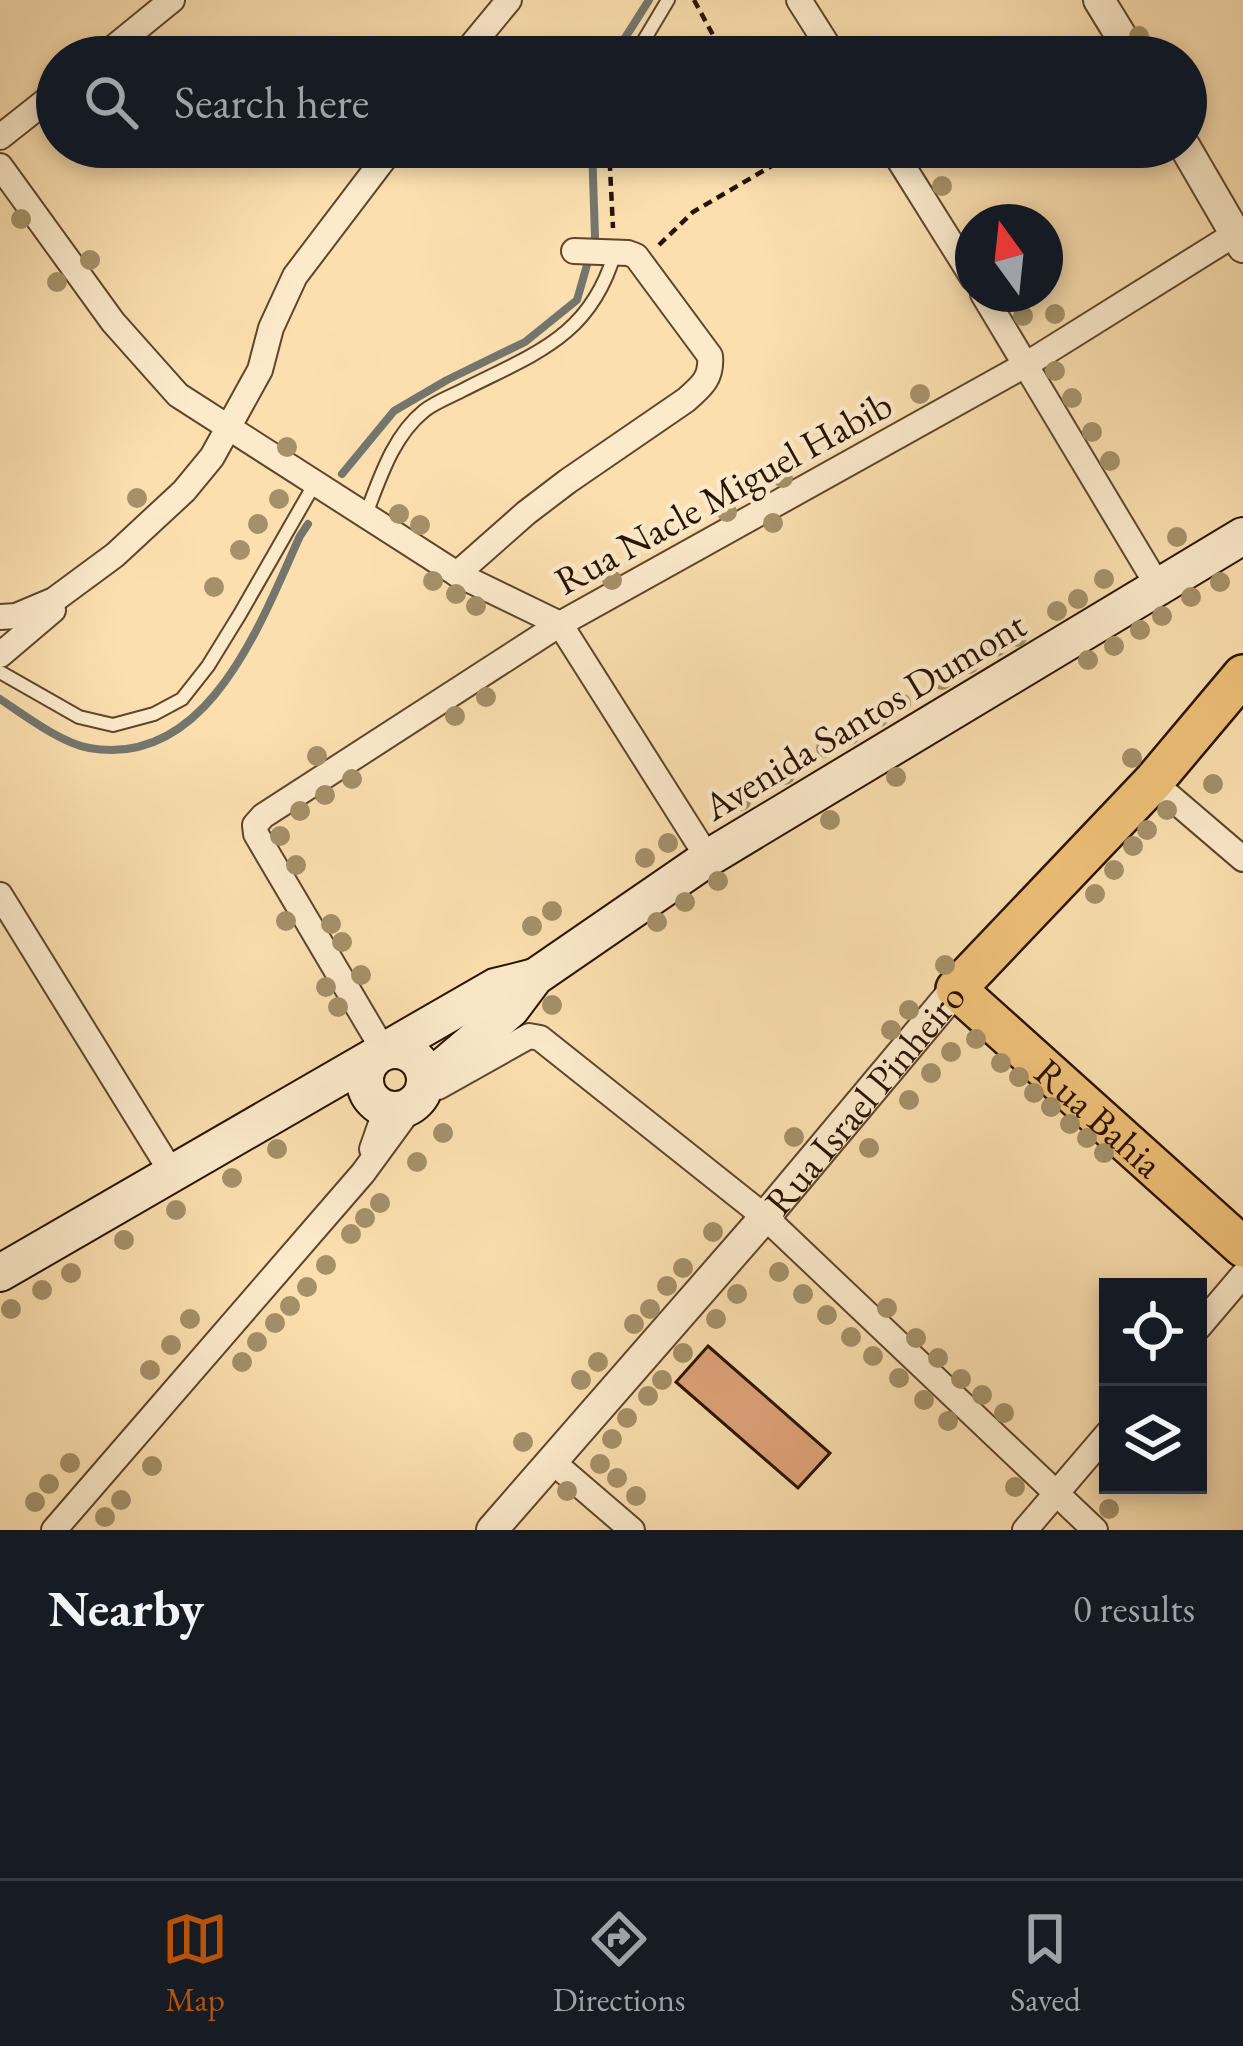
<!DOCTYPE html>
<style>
body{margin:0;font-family:"EB Garamond",serif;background:#20242c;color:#f1f3f6}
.controls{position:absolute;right:36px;bottom:36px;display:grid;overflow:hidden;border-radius:0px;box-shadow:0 6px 18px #0003}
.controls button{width:108px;height:108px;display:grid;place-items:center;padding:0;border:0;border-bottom:3px solid #363941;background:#171b24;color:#f1f3f6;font:60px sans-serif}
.compass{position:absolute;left:955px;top:204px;width:108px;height:108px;border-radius:50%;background:#171b24;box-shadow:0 6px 18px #0003;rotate:345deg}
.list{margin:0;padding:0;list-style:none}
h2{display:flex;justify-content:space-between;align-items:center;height:156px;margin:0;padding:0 48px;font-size:51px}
h2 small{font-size:39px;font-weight:400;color:#9ea1a6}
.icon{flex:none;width:66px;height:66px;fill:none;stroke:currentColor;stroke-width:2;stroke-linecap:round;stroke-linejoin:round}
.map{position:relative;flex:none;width:1243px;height:1530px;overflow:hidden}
.search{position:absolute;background:#171b24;box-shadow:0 6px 18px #0003;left:36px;right:36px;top:36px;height:132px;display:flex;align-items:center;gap:30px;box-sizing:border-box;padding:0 42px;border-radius:66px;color:#9ea1a6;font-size:45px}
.sheet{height:348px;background:#171b24}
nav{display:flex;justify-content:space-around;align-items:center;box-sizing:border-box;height:168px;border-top:3px solid #363941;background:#171b24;font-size:33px;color:#9ea1a6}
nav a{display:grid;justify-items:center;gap:6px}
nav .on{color:#b45309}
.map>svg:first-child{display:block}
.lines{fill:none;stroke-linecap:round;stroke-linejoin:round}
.stream{stroke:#74766e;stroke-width:8}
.building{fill:#e0a47b;stroke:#2a1201;stroke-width:3}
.service-casing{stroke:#5e452c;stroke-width:16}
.minor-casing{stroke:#5e452c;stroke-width:28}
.tertiary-casing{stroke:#5e452c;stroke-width:34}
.secondary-casing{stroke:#2a1201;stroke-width:40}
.primary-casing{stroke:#2a1201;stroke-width:44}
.path{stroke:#2a1201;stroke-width:4.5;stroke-dasharray:9 6;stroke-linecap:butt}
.service{stroke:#fceacb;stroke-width:12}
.minor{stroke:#fceacb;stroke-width:24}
.tertiary{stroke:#fceacb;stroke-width:30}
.secondary{stroke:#fceacb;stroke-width:36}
.primary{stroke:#eec078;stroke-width:39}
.tree{fill:#a59069}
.labels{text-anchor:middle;stroke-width:9;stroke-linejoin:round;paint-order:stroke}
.street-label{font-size:39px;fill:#2a1201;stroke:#fceacb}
</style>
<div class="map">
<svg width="1243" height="1530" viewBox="0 0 1243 1530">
<rect width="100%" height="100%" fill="#fbdfaf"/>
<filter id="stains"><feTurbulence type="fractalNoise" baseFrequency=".00167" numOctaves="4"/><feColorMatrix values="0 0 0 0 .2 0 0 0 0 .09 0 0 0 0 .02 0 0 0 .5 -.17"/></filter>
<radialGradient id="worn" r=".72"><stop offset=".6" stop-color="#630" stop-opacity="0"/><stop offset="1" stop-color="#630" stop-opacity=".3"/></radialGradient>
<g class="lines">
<!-- stream -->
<g class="stream">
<polyline points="618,57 623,41 649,0"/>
<polyline points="342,474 394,411 447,380 525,342 577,300 595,237 592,147"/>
<path d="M 0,699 C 24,715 61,743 89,748 C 209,769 261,621 300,536 L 308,524"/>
</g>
</g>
<!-- building -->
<polygon class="building" points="708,1346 830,1453 798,1488 676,1382"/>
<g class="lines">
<!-- service casing -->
<g class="service-casing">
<g id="service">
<polyline points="634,57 668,0"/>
<path d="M 366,514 C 380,478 393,436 424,411 C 435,402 452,396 465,389 C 536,353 591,336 615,252"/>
<polyline points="0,672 79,717 113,725 154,714 182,699 208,666 240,614 315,483"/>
</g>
</g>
<!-- minor casing -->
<g class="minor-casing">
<g id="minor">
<polyline points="799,0 835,57"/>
<polyline points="102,57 172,0"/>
<polyline points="462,57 509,0"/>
<polyline points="0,137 57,92"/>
<polyline points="891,147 973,278"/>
<polyline points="0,166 113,322 178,395 457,574 560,624 708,858"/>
<polyline points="983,294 1158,586"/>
<path d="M 457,574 L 526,513 L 568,481 L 686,400 C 702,386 712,378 710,356 L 636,256 L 628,253 L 574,251"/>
<polyline points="0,617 16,616 54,600 115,555 184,491 212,457 260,370 271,328 295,276 393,147"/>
<polyline points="0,655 53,610"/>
<polyline points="1153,782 1243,859"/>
<polyline points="0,895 172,1173"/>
<polyline points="384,1051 256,834 255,825 263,816 560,624 1027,364 1235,234"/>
<polyline points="438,1087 529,1036 540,1038 765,1217 1095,1530"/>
<polyline points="372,1149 386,1109"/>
<polyline points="1198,1328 1243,1275"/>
<polyline points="554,1463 632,1530"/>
<polyline points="54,1530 363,1173 415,1102"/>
<polyline points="1025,1530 1108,1433"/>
</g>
</g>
<!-- tertiary casing -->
<g class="tertiary-casing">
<g id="tertiary">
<polyline points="1099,0 1134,57"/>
<polyline points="1185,147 1243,247"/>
<path id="s1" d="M 492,1530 L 765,1217 L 956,989"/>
</g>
</g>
<!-- secondary casing -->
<g class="secondary-casing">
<g id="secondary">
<circle cx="395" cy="1080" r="30"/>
<polyline points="384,1051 495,987 535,977"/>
<polyline points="425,1082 511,1009 535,977 708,858 1243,536"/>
<polyline points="0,1273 377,1055"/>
</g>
</g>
<!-- primary casing -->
<g class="primary-casing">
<g id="primary">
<path id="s2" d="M 1243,675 L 1153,782 L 956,989 L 1243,1247"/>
</g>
</g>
<!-- path -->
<g class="path">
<polyline points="694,0 725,57"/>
<polyline points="609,147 613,228"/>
<polyline points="775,147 783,160"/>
<polyline points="659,245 693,212 804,147"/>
</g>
<!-- service -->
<use href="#service" class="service"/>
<!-- minor -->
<use href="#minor" class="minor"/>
<!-- tertiary -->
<use href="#tertiary" class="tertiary"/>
<!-- secondary -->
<use href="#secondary" class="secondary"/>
<!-- primary -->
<use href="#primary" class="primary"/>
</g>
<!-- trees -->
<g class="tree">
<circle cx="1139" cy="36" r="10"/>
<circle cx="925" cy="158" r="10"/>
<circle cx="942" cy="186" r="10"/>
<circle cx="21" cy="219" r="10"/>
<circle cx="90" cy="260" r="10"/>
<circle cx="57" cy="282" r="10"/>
<circle cx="1055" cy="314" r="10"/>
<circle cx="1023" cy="316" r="10"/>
<circle cx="1055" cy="371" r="10"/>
<circle cx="920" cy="394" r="10"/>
<circle cx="1072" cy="398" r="10"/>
<circle cx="1092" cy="432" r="10"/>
<circle cx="287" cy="447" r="10"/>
<circle cx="1110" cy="461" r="10"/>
<circle cx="783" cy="478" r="10"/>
<circle cx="137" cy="498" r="10"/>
<circle cx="279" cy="499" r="10"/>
<circle cx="727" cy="512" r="10"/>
<circle cx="399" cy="514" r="10"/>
<circle cx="773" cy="523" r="10"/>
<circle cx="258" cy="524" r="10"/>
<circle cx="420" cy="525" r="10"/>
<circle cx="1177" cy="537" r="10"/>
<circle cx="240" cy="550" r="10"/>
<circle cx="1104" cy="579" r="10"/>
<circle cx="612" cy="580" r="10"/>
<circle cx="433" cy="581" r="10"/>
<circle cx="1220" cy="582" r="10"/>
<circle cx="214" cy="587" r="10"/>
<circle cx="456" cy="594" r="10"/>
<circle cx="1191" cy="597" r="10"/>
<circle cx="1078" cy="599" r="10"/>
<circle cx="476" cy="606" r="10"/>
<circle cx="1057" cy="611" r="10"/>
<circle cx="1162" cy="616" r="10"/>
<circle cx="1140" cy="630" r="10"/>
<circle cx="1017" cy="637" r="10"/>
<circle cx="1114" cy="646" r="10"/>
<circle cx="996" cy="647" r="10"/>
<circle cx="1088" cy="660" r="10"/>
<circle cx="969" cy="664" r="10"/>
<circle cx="942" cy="680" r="10"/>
<circle cx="486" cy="697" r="10"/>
<circle cx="901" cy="703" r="10"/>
<circle cx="455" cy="716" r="10"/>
<circle cx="879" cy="717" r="10"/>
<circle cx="850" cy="735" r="10"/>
<circle cx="826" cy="748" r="10"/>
<circle cx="317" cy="756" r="10"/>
<circle cx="1132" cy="758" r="10"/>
<circle cx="785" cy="775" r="10"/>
<circle cx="896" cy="777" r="10"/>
<circle cx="352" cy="779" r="10"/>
<circle cx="1213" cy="784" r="10"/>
<circle cx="325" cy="795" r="10"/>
<circle cx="741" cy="801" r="10"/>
<circle cx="1167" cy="810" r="10"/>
<circle cx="300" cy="811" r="10"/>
<circle cx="830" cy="820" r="10"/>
<circle cx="1147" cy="830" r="10"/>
<circle cx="280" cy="836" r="10"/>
<circle cx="668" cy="843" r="10"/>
<circle cx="1133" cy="846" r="10"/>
<circle cx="645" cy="858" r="10"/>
<circle cx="296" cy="865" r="10"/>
<circle cx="1114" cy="870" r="10"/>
<circle cx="718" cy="881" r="10"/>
<circle cx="1095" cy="894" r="10"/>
<circle cx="685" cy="902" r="10"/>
<circle cx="552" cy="911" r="10"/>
<circle cx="286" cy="921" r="10"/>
<circle cx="657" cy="922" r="10"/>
<circle cx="331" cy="924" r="10"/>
<circle cx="532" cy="926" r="10"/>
<circle cx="342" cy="942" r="10"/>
<circle cx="945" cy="965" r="10"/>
<circle cx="361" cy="975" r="10"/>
<circle cx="326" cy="987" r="10"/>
<circle cx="552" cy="1005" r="10"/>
<circle cx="338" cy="1007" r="10"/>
<circle cx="909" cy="1010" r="10"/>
<circle cx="891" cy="1030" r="10"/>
<circle cx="976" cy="1039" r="10"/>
<circle cx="951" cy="1052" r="10"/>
<circle cx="1001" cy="1063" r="10"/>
<circle cx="931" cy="1073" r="10"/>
<circle cx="1019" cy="1077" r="10"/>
<circle cx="1034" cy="1093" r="10"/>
<circle cx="909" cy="1100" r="10"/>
<circle cx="1051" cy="1107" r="10"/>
<circle cx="1070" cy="1124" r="10"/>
<circle cx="443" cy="1133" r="10"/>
<circle cx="794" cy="1137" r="10"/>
<circle cx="1087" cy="1138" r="10"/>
<circle cx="869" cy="1148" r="10"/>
<circle cx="277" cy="1149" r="10"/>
<circle cx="1104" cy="1153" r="10"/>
<circle cx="417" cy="1162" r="10"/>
<circle cx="232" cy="1178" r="10"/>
<circle cx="380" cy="1203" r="10"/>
<circle cx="176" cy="1210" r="10"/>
<circle cx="365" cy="1218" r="10"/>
<circle cx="713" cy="1232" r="10"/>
<circle cx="351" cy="1234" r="10"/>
<circle cx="124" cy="1240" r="10"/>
<circle cx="326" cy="1265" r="10"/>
<circle cx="683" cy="1268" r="10"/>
<circle cx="779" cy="1272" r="10"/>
<circle cx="71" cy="1273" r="10"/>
<circle cx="667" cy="1286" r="10"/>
<circle cx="307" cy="1287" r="10"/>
<circle cx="42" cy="1290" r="10"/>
<circle cx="737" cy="1294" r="10"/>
<circle cx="803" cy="1294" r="10"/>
<circle cx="290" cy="1306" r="10"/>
<circle cx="887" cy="1308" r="10"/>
<circle cx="11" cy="1309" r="10"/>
<circle cx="650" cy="1309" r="10"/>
<circle cx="827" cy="1315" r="10"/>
<circle cx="190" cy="1319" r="10"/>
<circle cx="716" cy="1319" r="10"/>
<circle cx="275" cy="1323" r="10"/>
<circle cx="634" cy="1324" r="10"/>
<circle cx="851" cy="1337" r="10"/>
<circle cx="916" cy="1338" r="10"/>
<circle cx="257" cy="1342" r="10"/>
<circle cx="171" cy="1345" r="10"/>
<circle cx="683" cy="1353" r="10"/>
<circle cx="873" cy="1356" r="10"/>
<circle cx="938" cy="1358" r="10"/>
<circle cx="242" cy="1362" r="10"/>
<circle cx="598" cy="1362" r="10"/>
<circle cx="150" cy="1370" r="10"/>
<circle cx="899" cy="1378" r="10"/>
<circle cx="961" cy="1379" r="10"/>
<circle cx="581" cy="1380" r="10"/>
<circle cx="662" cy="1380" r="10"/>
<circle cx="982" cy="1395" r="10"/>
<circle cx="648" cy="1396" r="10"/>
<circle cx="924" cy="1400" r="10"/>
<circle cx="1004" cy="1413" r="10"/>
<circle cx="627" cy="1418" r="10"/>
<circle cx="948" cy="1421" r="10"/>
<circle cx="612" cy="1439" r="10"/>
<circle cx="523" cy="1442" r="10"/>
<circle cx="70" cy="1463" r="10"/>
<circle cx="600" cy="1464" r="10"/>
<circle cx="152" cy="1466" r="10"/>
<circle cx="617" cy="1478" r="10"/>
<circle cx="49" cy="1484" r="10"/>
<circle cx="1015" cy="1487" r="10"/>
<circle cx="567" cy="1491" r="10"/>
<circle cx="636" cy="1496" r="10"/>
<circle cx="121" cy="1500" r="10"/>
<circle cx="35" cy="1502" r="10"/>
<circle cx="1109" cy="1509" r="10"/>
<circle cx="105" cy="1517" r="10"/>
</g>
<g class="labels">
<!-- street labels -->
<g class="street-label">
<text transform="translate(723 492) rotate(-29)" y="14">Rua Nacle Miguel Habib</text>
<text transform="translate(864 715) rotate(-31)" y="14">Avenida Santos Dumont</text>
<text dy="14" stroke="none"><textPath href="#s1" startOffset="570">Rua Israel Pinheiro</textPath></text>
<text dy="14" stroke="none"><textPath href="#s2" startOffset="618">Rua Bahia</textPath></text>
</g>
</g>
<rect width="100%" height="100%" filter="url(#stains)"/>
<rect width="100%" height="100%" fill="url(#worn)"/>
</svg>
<div class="controls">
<button><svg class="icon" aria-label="locate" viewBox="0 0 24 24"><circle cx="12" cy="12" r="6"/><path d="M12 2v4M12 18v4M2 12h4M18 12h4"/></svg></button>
<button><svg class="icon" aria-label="layers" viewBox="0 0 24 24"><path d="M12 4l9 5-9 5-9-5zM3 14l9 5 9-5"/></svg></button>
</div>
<svg class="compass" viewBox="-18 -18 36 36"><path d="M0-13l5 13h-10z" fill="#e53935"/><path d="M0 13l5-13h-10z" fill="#9ea1a6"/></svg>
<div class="search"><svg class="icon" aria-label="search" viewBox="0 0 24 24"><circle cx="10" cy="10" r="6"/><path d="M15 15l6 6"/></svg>Search here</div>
</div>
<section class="sheet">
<h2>Nearby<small>0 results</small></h2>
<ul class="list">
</ul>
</section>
<nav>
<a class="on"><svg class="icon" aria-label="map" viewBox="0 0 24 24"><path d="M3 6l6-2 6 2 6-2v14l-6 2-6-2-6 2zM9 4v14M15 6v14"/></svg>Map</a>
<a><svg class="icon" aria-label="directions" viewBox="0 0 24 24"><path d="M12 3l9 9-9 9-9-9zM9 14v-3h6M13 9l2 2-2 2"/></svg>Directions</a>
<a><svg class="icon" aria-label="saved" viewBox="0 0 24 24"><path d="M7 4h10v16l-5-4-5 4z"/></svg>Saved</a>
</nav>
